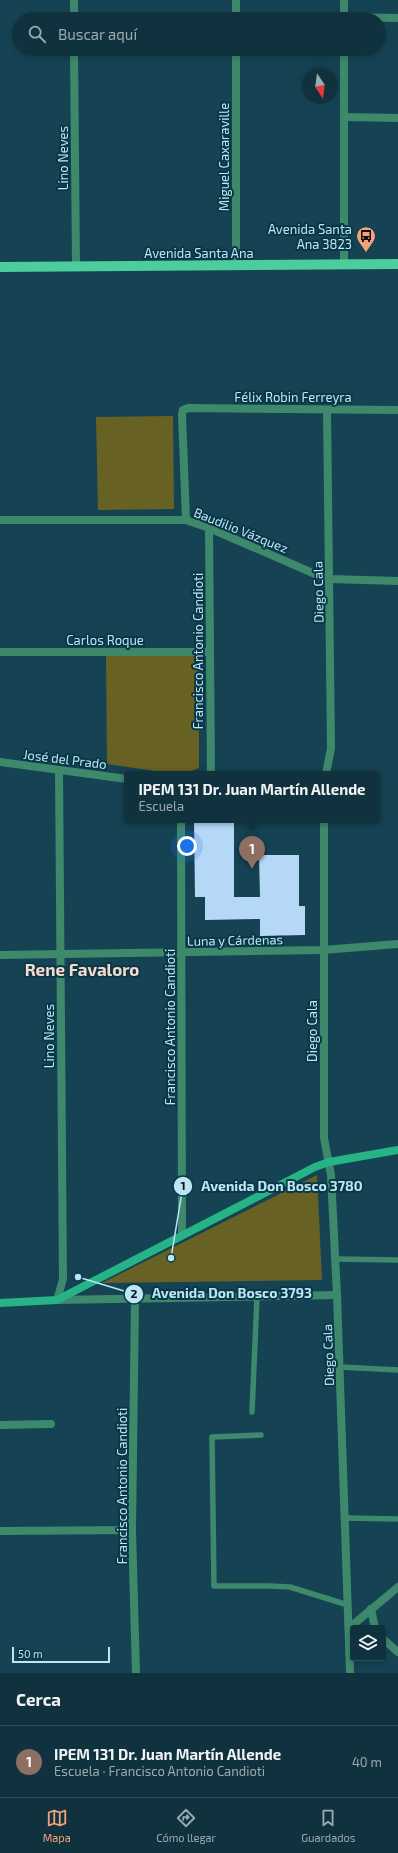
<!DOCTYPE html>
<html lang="es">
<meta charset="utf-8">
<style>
body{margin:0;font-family:"Exo 2",sans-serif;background:#1e3e49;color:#f1f3f6}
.controls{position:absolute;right:12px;bottom:12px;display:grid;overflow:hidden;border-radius:4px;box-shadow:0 2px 6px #0003}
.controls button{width:36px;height:36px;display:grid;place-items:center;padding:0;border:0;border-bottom:1px solid #304d58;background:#10323e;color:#f1f3f6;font:20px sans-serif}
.compass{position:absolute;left:302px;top:68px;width:36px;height:36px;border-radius:50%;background:#10323e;box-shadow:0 2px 6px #0003;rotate:167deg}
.scale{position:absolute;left:12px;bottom:10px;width:98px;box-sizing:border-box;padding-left:4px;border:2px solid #bee5f5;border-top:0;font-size:11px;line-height:14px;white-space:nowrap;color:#bee5f5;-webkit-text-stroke:3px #083848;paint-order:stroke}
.you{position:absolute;left:187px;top:846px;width:14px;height:14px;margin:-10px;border:3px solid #fff;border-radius:50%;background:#1a73e8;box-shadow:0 0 0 6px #1a73e833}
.badge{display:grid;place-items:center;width:26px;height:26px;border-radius:50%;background:#f1a17c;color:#fff;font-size:13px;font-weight:700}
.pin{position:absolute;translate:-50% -33px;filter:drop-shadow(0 1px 2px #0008)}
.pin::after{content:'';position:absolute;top:21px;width:14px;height:12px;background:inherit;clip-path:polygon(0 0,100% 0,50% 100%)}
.popup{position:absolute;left:124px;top:771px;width:256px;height:52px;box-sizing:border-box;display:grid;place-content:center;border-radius:4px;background:#10323e;filter:drop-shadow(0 1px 3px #0005);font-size:13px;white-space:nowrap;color:#9caab0}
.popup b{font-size:15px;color:#f1f3f6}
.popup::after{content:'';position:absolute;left:50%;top:100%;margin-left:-8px;border:8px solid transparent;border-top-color:#10323e}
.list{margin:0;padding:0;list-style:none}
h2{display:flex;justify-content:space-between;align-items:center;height:52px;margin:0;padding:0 16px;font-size:17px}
h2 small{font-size:13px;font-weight:400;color:#9caab0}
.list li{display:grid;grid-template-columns:26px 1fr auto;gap:12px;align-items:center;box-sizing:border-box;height:72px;padding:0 16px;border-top:1px solid #304d58}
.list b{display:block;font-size:15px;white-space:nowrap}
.list p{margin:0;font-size:13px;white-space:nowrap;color:#9caab0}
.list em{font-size:13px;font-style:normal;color:#9caab0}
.icon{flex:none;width:22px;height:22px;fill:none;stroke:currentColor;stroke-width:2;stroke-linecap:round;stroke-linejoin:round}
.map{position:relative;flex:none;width:398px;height:1673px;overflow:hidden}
.search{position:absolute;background:#10323e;box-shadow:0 2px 6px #0003;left:12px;right:12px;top:12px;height:44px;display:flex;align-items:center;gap:10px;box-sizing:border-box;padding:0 14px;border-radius:22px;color:#9caab0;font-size:15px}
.sheet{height:124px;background:#10323e}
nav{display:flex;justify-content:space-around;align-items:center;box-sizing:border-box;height:56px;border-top:1px solid #304d58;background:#10323e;font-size:11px;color:#9caab0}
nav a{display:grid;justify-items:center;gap:2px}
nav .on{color:#f1a17c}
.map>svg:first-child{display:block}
.green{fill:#676223}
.building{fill:#b6d8f7}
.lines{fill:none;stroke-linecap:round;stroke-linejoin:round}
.lane{stroke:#3e896c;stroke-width:5.5}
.street{stroke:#3e896c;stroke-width:8}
.secondary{stroke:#26b385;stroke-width:8}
.primary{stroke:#4bcd9e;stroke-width:10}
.labels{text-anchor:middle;stroke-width:4;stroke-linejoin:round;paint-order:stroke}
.street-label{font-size:13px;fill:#bee5f5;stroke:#083848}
.poi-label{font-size:13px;fill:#bee5f5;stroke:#083848;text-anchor:end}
.district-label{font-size:17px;font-weight:bold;fill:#f8d9cb;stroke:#083848}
.leader{fill:none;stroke:#bee5f5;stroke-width:1.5}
.callout-dot{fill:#bee5f5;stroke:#083848;stroke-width:1.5}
.mark-label{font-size:12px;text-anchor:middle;font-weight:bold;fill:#111}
.callout-label{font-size:14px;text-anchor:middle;font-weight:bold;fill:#bee5f5;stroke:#083848;stroke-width:4;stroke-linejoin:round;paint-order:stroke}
</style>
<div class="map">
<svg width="398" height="1673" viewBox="0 0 398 1673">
<rect width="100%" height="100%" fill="#154353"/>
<!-- green -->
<g class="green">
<polygon points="173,416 174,509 98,510 96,417"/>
<polygon points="106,655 192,655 199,662 199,768 183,774 176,774 107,764"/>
<polygon points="317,1175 322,1280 101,1283 102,1283"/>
</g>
<!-- building -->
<polygon class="building" points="194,820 234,820 234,897 260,897 259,855 299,855 299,906 305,906 305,935 260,936 260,919 205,920 205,897 195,897"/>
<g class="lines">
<!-- lane -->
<g class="lane">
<polyline points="335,1259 398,1260"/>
<polyline points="340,1367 398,1370"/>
<polyline points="252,1412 257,1297"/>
<polyline points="261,1435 212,1437 214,1586 270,1586 290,1587 348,1605"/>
<polyline points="345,1518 398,1519"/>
</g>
<!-- street -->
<g class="street">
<polyline points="74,0 74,19"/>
<polyline points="236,0 236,19"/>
<polyline points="344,0 344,19"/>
<polyline points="344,17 398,18"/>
<polyline points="74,49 76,266"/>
<polyline points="236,49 236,265"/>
<polyline points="344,49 344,265"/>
<polyline points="344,117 398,118"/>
<polyline points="0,520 186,520 209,528 322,577 330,579 398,581"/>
<polyline points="186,520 182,414 183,410 188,408 398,410"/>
<polyline points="209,528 211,774"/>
<polyline points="0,652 209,652"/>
<polyline points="0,762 127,779"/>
<polyline points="59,770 63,1279 57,1300 337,1295"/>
<polyline points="326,774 331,748 327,410"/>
<polyline points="181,820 182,1235"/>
<polyline points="324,820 324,1138 331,1175 337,1295 350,1673"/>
<polyline points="0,955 323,950 398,944"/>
<polyline points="135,1299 132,1530 136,1673"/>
<polyline points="0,1425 51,1424"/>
<polyline points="0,1531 132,1530"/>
<polyline points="371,1609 375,1628"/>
<polyline points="349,1628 398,1587"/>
<polyline points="383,1639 398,1652"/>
</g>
<!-- secondary -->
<polyline class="secondary" points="0,1303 57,1300 315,1167 329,1162 398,1150"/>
<!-- primary -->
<polyline class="primary" points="0,267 398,264"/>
</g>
<!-- icons -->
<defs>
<g id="bus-pin" transform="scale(1)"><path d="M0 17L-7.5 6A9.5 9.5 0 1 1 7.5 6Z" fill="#f1a17c" stroke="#083848"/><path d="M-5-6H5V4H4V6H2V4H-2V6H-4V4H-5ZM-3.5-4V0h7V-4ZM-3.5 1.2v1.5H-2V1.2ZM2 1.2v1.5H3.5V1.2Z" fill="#111"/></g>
</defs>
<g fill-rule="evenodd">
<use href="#bus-pin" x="366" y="236"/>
</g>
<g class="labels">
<!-- street labels -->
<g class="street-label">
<text transform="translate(224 157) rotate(-90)" y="5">Miguel Caxaraville</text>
<text transform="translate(63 158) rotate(-90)" y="5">Lino Neves</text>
<text x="199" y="258">Avenida Santa Ana</text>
<text x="293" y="402">Félix Robin Ferreyra</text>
<text transform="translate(241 530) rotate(22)" y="5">Baudilio Vázquez</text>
<text transform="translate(318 592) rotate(-91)" y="5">Diego Cala</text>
<text x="105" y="645">Carlos Roque</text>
<text transform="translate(198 651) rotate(-90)" y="5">Francisco Antonio Candioti</text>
<text transform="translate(65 759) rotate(7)" y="5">José del Prado</text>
<text transform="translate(235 940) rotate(-1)" y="5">Luna y Cárdenas</text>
<text transform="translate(170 1027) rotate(-90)" y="5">Francisco Antonio Candioti</text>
<text transform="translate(312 1031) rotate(-90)" y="5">Diego Cala</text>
<text transform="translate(49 1036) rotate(-90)" y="5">Lino Neves</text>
<text transform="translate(328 1355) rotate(-92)" y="5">Diego Cala</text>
<text transform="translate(122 1486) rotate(-90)" y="5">Francisco Antonio Candioti</text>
</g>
<!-- poi labels -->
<g class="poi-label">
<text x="352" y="234">Avenida Santa<tspan x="352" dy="15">Ana 3823</tspan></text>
</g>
<!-- district labels -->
<g class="district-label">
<text x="82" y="976">Rene Favaloro</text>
</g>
</g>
<!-- callouts -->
<path class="leader" d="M171 1258L183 1186M78 1277L134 1294"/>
<g class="callout-dot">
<circle cx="171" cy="1258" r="4"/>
<circle cx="78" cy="1277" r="4"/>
<circle cx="183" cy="1186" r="10"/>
<circle cx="134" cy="1294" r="10"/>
</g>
<g class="mark-label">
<text x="183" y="1190">1</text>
<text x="134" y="1298">2</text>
</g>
<g class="callout-label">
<text x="282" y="1191">Avenida Don Bosco 3780</text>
<text x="232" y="1298">Avenida Don Bosco 3793</text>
</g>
</svg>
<div class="controls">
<button><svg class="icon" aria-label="layers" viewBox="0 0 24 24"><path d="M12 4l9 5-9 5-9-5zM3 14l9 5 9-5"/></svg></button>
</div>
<svg class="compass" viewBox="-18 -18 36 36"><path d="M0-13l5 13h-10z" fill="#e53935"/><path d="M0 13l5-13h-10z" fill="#9caab0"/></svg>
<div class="scale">50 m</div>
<div class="you"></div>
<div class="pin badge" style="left:252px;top:869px;background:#8d6e63">1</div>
<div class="popup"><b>IPEM 131 Dr. Juan Martín Allende</b>Escuela</div>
<div class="search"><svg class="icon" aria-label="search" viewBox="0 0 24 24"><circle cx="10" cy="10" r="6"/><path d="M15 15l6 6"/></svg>Buscar aquí</div>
</div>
<section class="sheet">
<h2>Cerca<small></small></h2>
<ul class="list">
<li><span class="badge" style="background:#8d6e63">1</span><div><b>IPEM 131 Dr. Juan Martín Allende</b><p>Escuela · Francisco Antonio Candioti</p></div><em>40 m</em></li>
</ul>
</section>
<nav>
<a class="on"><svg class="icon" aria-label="map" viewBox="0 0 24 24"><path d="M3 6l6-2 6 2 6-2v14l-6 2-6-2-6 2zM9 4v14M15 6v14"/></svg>Mapa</a>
<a><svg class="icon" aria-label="directions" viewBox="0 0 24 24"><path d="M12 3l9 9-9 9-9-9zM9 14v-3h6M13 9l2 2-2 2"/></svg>Cómo llegar</a>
<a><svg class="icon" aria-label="saved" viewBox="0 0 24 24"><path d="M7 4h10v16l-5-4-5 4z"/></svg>Guardados</a>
</nav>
